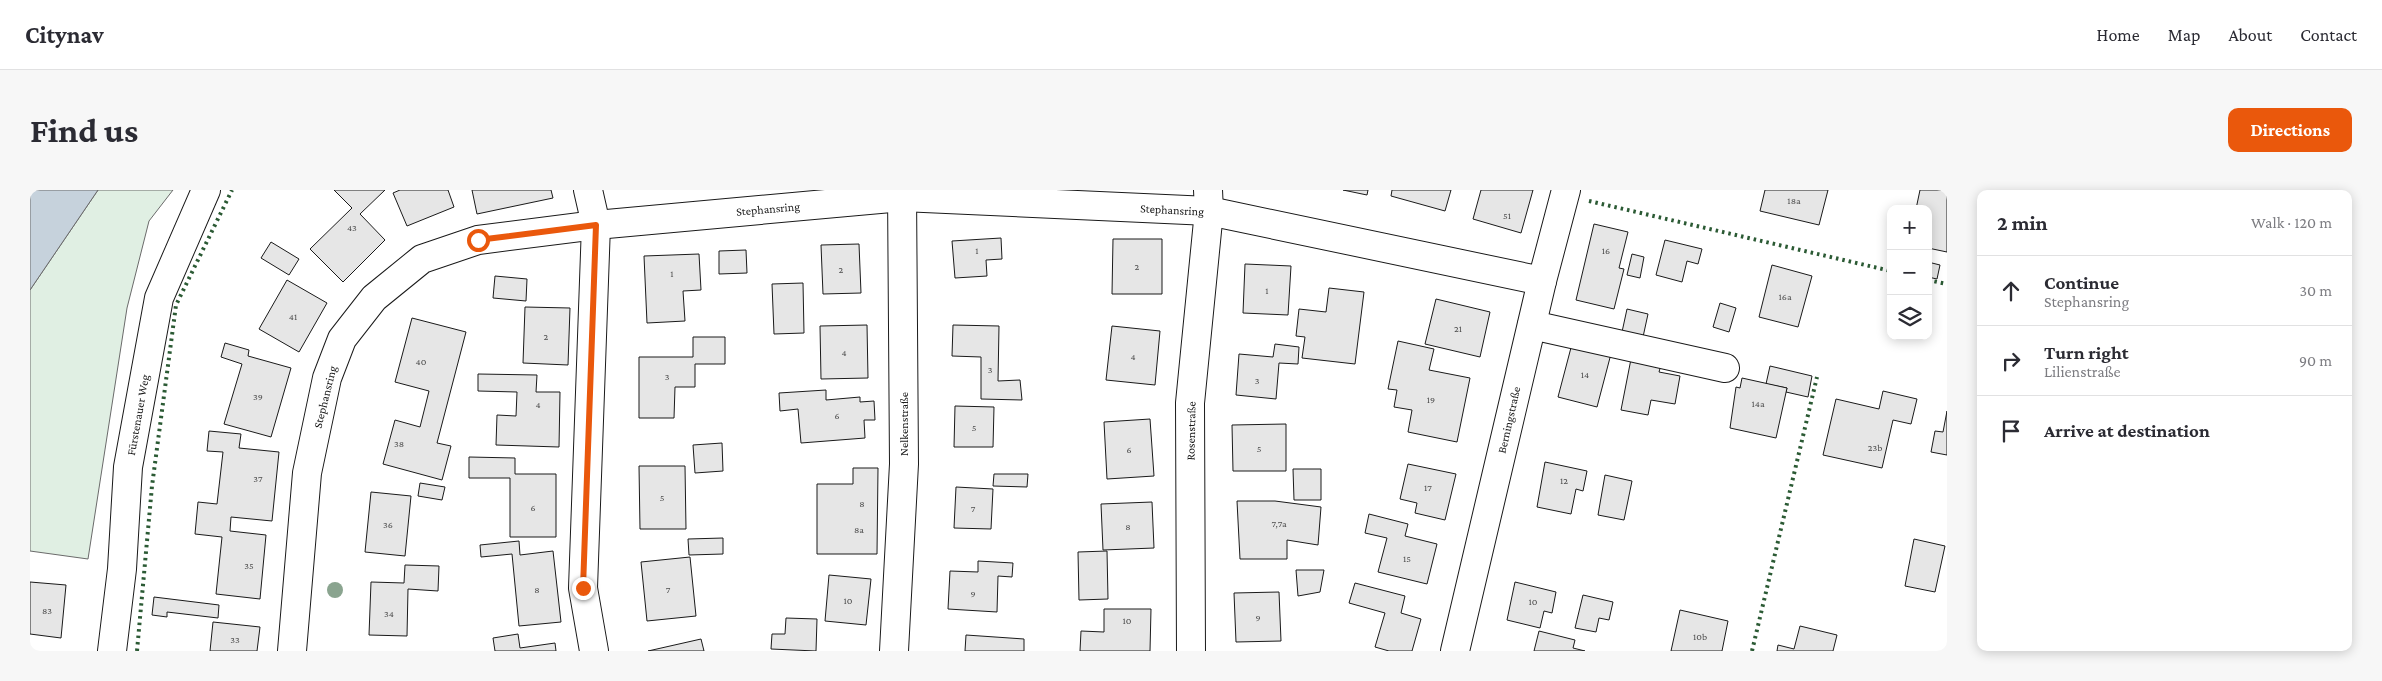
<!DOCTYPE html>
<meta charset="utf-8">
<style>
body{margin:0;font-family:"Crimson Pro",serif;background:#f7f7f7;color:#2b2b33}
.controls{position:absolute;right:15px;top:15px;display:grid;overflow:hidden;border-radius:10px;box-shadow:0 2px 12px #0003}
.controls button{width:45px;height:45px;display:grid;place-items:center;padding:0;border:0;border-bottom:1px solid #e1e1e2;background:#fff;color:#2b2b33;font:25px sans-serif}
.stop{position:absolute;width:15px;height:15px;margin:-11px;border:4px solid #ea580c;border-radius:50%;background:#fff}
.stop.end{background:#ea580c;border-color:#fff;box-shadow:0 1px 5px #0008}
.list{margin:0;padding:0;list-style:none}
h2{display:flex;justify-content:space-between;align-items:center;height:65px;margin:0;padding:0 20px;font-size:21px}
h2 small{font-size:16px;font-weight:400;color:#7c7c81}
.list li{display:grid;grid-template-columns:32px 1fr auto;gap:15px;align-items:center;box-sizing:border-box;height:70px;padding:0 20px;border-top:1px solid #e1e1e2}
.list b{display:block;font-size:19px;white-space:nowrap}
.list p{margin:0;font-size:16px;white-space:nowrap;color:#7c7c81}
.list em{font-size:16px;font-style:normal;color:#7c7c81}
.icon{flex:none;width:28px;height:28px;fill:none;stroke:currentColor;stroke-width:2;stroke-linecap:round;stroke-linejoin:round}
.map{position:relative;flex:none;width:1917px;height:461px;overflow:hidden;border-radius:10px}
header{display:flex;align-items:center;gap:30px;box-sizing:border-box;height:70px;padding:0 25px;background:#fff;border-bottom:1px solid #e1e1e2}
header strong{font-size:24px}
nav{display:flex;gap:28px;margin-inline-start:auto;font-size:18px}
.intro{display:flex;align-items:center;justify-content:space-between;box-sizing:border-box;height:120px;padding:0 30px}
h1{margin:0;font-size:35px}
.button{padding:12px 22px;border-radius:10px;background:#ea580c;color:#fff;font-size:18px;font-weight:700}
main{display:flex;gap:30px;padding:0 30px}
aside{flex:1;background:#fff;border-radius:10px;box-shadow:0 2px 12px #0003}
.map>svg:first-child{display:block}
.green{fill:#e0efe3;stroke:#6a6a6a}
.water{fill:#c6d2dc;stroke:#6a6a6a}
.building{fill:#e6e6e6;stroke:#1a1a1a}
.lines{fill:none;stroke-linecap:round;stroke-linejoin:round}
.minor-casing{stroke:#1a1a1a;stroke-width:30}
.minor{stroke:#fff;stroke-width:28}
.hedge{stroke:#2b5a34;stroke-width:4;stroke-dasharray:2.5 4;stroke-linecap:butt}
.tree{fill:#8aa48f}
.route{stroke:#ea580c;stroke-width:6}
.labels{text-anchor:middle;stroke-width:4;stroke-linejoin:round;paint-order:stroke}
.number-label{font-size:10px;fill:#4d4d4d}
.street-label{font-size:12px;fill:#1a1a1a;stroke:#fff}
</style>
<header>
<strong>Citynav</strong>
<nav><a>Home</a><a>Map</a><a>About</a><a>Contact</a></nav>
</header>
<div class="intro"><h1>Find us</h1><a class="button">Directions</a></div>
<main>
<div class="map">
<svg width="1917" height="461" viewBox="0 0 1917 461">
<rect width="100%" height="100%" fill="#fff"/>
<!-- green -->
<polygon class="green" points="68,0 143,0 119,31 97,118 58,369 0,361 0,100"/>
<!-- water -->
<polygon class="water" points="0,0 68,0 0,100"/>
<!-- building -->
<g class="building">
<polygon points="304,0 355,0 330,24 355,50 313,92 280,59 322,18"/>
<polygon points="370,0 418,0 424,17 377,36 363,3"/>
<polygon points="442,0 521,0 523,8 447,24"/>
<polygon points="1313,0 1338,0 1337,5"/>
<polygon points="1362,0 1421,0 1415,21 1361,6"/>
<polygon points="1451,0 1503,0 1491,43 1443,29"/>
<polygon points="1735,0 1798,0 1789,35 1730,21"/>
<polygon points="1890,0 1917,0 1917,62 1898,58 1898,19 1886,19"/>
<polygon points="1564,34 1598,42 1589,78 1594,79 1584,119 1546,110"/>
<polygon points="971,48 972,69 956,70 957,86 925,88 922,51"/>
<polygon points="1083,49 1132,49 1132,104 1082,104"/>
<polygon points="1635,50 1672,59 1668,74 1657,71 1652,92 1626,85"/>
<polygon points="241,52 269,69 259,85 231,68"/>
<polygon points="829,54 831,103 793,104 791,55"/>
<polygon points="716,60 717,83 689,84 689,61"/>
<polygon points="669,64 671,100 653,101 655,131 617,133 614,66"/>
<polygon points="1602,64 1614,67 1610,88 1597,85"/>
<polygon points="1898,72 1910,75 1907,89 1898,87"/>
<polygon points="1215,74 1261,76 1258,125 1213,123"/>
<polygon points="1742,75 1782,86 1768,137 1729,127"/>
<polygon points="465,86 497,89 496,111 463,108"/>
<polygon points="257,90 297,113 269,162 229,139"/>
<polygon points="773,93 774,143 744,144 742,94"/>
<polygon points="1299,98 1334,102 1325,174 1272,168 1275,147 1266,146 1269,119 1296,122"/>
<polygon points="1406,109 1460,122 1450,167 1395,154"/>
<polygon points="1690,113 1706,118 1699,142 1683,137"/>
<polygon points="495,117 540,118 538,175 493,173"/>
<polygon points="1597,119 1618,124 1613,147 1592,142"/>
<polygon points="382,128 436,142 407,253 421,256 412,290 353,274 365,230 390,237 399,201 365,192"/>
<polygon points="837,135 838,188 791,189 790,136"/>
<polygon points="923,135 969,136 968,191 990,190 992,210 951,209 951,167 922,166"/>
<polygon points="1082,136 1130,141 1125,195 1076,190"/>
<polygon points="663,147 695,147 695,174 665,174 665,197 645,197 644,228 609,228 609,167 663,167"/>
<polygon points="1543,150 1582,160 1567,217 1528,207"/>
<polygon points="1368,151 1404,159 1399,180 1440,188 1427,252 1378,242 1382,220 1364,217 1367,200 1358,199"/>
<polygon points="195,153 219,160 218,166 261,178 241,247 194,234 212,174 191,167"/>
<polygon points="1245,154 1269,157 1268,174 1249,173 1246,209 1206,205 1209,164 1243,167"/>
<polygon points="1601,169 1631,175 1629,182 1650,186 1645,214 1621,210 1618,225 1591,220"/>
<polygon points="1740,176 1782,186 1778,207 1756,202 1757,198 1736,194"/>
<polygon points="448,184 507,185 506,202 530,202 529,257 466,255 467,225 486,226 487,202 448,201"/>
<polygon points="1712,188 1757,198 1746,248 1700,238 1706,197 1710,198"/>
<polygon points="796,200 796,210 830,207 830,212 844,211 845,230 834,230 835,248 771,253 768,219 750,221 749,203"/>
<polygon points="1853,201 1887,209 1881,234 1863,230 1852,278 1793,265 1806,209 1849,219"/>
<polygon points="925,216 964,217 963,257 924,257"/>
<polygon points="1917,221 1917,265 1901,262 1905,241 1913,242"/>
<polygon points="1120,229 1124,286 1077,289 1074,232"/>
<polygon points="1256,234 1256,281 1203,281 1202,235"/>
<polygon points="179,241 211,244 209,258 249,262 242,331 201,327 200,341 236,345 230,409 186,404 192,347 165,344 168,312 187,314 193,262 177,261"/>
<polygon points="692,253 693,281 665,283 663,255"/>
<polygon points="439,267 485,268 485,284 526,284 526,347 480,347 480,288 439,288"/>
<polygon points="1515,272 1557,281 1553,301 1546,299 1541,324 1507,317"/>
<polygon points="1378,274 1426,284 1415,330 1385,323 1387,313 1370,309"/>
<polygon points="609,276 655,276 656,339 610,339"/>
<polygon points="823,278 848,278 847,364 787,364 787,294 823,294"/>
<polygon points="1263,279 1291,279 1291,310 1264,310"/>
<polygon points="964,284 998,284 997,297 963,296"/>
<polygon points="1575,285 1602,291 1594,330 1568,325"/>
<polygon points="390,293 415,297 412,310 388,306"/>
<polygon points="926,297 963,299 961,339 924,338"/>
<polygon points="341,302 381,306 375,366 335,362"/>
<polygon points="1207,311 1245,311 1291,317 1288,355 1257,350 1257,369 1210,369"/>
<polygon points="1122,312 1124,358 1073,360 1071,314"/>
<polygon points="1339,324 1378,334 1375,346 1407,354 1397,394 1348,382 1357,348 1335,343"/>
<polygon points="693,348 693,364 659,365 658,349"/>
<polygon points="1884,349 1915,356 1905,402 1875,396"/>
<polygon points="489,351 490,365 523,361 531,432 489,436 482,364 451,367 450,355"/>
<polygon points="1077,361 1078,409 1049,410 1048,362"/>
<polygon points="660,367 666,426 617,431 611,372"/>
<polygon points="948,371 983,373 982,387 968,386 967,422 918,419 920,381 948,382"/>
<polygon points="375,375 409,376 408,401 378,399 377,446 339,445 341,392 374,393"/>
<polygon points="1266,380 1294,380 1290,402 1268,406"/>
<polygon points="799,385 841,389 836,435 795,431"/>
<polygon points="0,392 36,395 31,448 0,444"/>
<polygon points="1485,392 1526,402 1522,423 1514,421 1510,438 1477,430"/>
<polygon points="1325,393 1375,406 1371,423 1391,429 1382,461 1359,461 1345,457 1355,423 1319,413"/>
<polygon points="1249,402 1251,451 1206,452 1204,403"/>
<polygon points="1553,405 1583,412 1579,430 1569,428 1566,442 1545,438"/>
<polygon points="124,407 189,415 188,428 137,422 137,427 122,425"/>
<polygon points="1074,419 1121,419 1120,461 1050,461 1051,441 1074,442"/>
<polygon points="1650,420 1698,431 1692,461 1641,461"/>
<polygon points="756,428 787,429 786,461 741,459 742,444 755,444"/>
<polygon points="183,432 230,437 227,461 180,461"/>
<polygon points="1770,436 1807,445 1803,461 1747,461 1748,455 1764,459"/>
<polygon points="1509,441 1545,450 1543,458 1555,461 1504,461"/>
<polygon points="488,444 490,458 525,453 526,461 465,461 463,448"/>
<polygon points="936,445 994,449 994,461 935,461"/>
<polygon points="671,449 674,461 618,461"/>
</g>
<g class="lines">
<!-- minor casing -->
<g class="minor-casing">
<g id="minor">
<polyline points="558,0 566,35 553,398 564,461"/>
<polyline points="1502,135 1695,178"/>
<polyline points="82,461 92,379 98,277 129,108 176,0"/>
<polyline points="262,461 277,283 297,188 312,149 344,108 392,69 448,50 566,35 872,7 1179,21 1512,91"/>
<polyline points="864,461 874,274 872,0"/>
<polyline points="1161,461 1160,213 1179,21 1178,0"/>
<polyline points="1425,461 1512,91 1536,0"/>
</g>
</g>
<!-- minor -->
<use href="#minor" class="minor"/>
<!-- hedge -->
<g class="hedge">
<polyline points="1559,11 1861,81"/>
<polyline points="1898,90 1917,94"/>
<polyline points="107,461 122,296 146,115 202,0"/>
<polyline points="1722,461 1787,187"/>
</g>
</g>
<!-- trees -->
<circle class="tree" cx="305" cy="400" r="8"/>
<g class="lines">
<!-- route -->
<polyline class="route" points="448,50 566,35 553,398"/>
</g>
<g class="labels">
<!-- number labels -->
<g class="number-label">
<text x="1764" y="14">18a</text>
<text x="1477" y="29">51</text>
<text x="322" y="41">43</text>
<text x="947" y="64">1</text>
<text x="1576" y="64">16</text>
<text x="1107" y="80">2</text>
<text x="811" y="83">2</text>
<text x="642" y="87">1</text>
<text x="1237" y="104">1</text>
<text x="1755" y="110">16a</text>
<text x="263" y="130">41</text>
<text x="1428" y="142">21</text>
<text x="516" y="150">2</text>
<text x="814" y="166">4</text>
<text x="1103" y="170">4</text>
<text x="391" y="175">40</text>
<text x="960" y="183">3</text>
<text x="1555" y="188">14</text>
<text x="637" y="190">3</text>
<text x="1227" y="194">3</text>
<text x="228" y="210">39</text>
<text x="1401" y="213">19</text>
<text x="1728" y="217">14a</text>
<text x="508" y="218">4</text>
<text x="807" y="229">6</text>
<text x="944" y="241">5</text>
<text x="369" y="257">38</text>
<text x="1845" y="261">23b</text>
<text x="1229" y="262">5</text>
<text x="1099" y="263">6</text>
<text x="228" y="292">37</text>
<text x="1534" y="294">12</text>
<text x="1398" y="301">17</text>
<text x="632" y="311">5</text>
<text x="832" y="317">8</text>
<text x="503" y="321">6</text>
<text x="943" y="322">7</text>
<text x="1249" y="337">7,7a</text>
<text x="358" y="338">36</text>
<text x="1098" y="340">8</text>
<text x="829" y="343">8a</text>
<text x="1377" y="372">15</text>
<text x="219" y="379">35</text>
<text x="507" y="403">8</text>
<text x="638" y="403">7</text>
<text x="943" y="407">9</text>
<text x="818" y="414">10</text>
<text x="1503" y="415">10</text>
<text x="17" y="424">83</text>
<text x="359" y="427">34</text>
<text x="1228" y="431">9</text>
<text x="1097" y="434">10</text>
<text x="1670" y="450">10b</text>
<text x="205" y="453">33</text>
</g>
<!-- street labels -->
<g class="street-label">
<text transform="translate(738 19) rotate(-5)" y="4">Stephansring</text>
<text transform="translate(1142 20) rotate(3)" y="4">Stephansring</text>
<text transform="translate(295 207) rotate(-76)" y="4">Stephansring</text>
<text transform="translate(108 225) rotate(-80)" y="4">Fürstenauer Weg</text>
<text transform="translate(1479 230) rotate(-77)" y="4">Berningstraße</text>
<text transform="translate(874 234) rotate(-90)" y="4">Nelkenstraße</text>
<text transform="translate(1161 241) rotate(-89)" y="4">Rosenstraße</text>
</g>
</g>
</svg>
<div class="controls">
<button>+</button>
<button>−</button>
<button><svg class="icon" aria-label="layers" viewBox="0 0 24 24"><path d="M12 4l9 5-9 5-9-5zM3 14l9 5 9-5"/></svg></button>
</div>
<div class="stop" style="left:448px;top:50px"></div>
<div class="stop end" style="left:553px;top:398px"></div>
</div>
<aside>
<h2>2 min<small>Walk · 120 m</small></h2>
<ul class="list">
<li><svg class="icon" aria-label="ahead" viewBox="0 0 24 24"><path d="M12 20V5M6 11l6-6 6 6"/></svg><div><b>Continue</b><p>Stephansring</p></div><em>30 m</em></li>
<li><svg class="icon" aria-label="right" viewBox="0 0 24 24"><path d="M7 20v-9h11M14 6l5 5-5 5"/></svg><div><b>Turn right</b><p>Lilienstraße</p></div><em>90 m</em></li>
<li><svg class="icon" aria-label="arrive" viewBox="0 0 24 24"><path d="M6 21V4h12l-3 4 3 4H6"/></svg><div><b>Arrive at destination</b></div></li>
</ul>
</aside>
</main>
